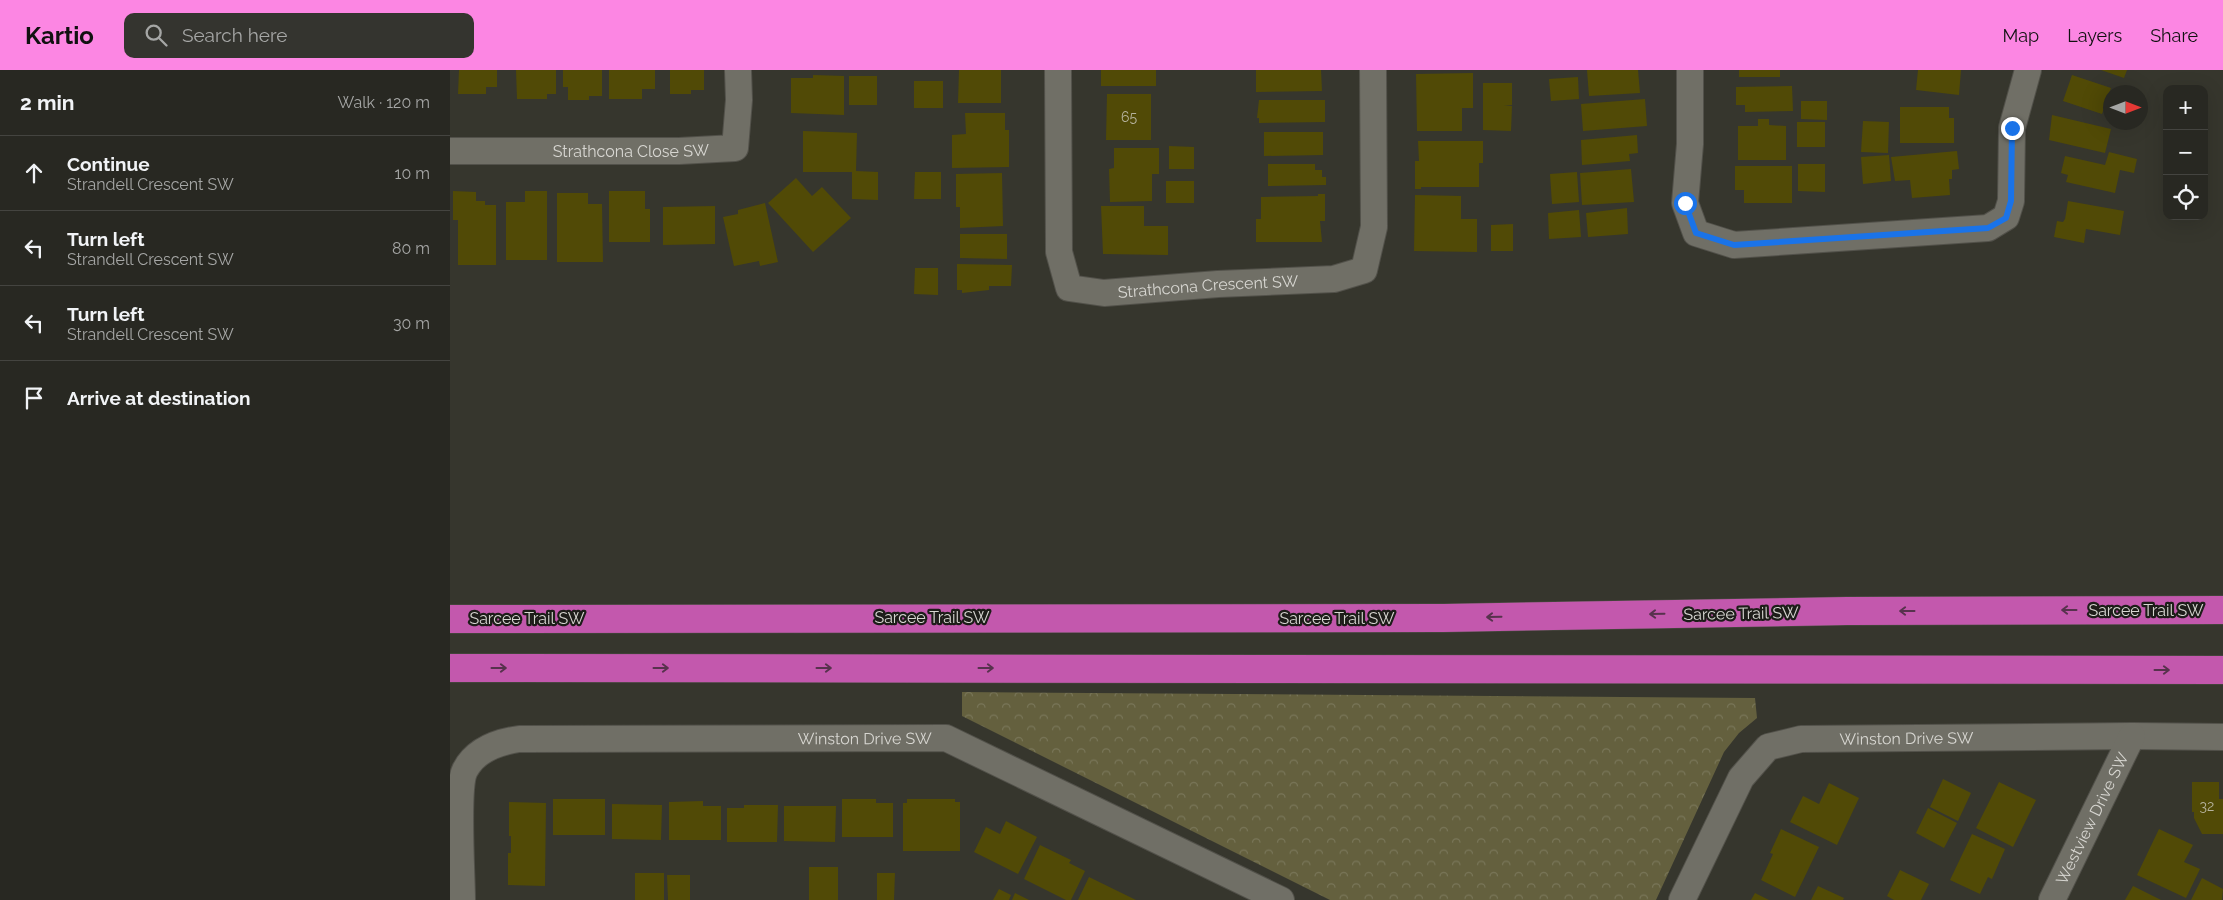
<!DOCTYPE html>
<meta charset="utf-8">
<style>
body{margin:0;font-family:Raleway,sans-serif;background:#34342f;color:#f1f3f6}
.controls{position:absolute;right:15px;top:15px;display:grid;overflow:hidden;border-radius:10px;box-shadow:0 5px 20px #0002}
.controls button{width:45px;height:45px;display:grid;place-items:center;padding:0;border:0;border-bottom:1px solid #444440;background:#282822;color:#f1f3f6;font:25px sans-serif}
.compass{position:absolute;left:1653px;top:15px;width:45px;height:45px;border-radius:50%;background:#282822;box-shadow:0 5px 20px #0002;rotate:90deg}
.stop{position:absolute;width:15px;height:15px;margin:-11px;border:4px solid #1a73e8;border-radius:50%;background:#fff}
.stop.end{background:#1a73e8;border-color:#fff;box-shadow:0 1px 5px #0008}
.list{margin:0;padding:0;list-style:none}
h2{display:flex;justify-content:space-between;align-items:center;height:65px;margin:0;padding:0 20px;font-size:21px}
h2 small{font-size:16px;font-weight:400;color:#a5a6a5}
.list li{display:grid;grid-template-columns:32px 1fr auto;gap:15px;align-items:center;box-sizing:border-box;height:75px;padding:0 20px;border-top:1px solid #444440}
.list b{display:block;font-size:19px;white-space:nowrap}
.list p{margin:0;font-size:16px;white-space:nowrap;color:#a5a6a5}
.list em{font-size:16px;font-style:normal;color:#a5a6a5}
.icon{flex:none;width:28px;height:28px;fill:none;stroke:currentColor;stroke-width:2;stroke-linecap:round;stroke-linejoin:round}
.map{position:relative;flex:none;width:1773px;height:830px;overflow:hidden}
header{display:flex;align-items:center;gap:30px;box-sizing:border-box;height:70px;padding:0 25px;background:#fc86e3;color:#111}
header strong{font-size:24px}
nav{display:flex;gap:28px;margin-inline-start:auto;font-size:18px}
.search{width:350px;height:45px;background:#34342f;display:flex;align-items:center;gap:12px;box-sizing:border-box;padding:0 18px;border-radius:10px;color:#a5a6a5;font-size:19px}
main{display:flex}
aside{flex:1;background:#282822}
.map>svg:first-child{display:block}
.forest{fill:url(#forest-crowns)}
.building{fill:#514a06}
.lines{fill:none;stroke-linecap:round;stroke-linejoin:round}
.street-casing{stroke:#52514a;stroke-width:28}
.highway-casing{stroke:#52514a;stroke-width:29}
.street{stroke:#706f66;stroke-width:26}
.highway{stroke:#c358ad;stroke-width:28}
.oneway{stroke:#57324d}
.route{stroke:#1a73e8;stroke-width:6}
.labels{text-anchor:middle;stroke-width:4.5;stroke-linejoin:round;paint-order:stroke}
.number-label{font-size:14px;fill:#b6b39e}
.street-label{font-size:16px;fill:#d7d6d1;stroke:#1d1d19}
</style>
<header>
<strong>Kartio</strong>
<div class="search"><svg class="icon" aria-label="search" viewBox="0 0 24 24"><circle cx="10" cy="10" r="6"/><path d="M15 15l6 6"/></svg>Search here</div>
<nav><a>Map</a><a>Layers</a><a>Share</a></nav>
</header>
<main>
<aside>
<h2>2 min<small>Walk · 120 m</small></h2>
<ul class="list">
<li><svg class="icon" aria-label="ahead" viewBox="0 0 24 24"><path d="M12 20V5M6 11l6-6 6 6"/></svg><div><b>Continue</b><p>Strandell Crescent SW</p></div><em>10 m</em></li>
<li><svg class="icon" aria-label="left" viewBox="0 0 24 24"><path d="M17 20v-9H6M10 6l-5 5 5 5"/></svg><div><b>Turn left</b><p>Strandell Crescent SW</p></div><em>80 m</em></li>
<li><svg class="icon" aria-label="left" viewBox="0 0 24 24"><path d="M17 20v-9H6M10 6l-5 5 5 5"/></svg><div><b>Turn left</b><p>Strandell Crescent SW</p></div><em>30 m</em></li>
<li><svg class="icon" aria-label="arrive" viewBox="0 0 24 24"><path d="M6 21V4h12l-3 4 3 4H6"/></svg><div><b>Arrive at destination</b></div></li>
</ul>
</aside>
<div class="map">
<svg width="1773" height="830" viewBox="0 0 1773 830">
<defs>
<pattern id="forest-crowns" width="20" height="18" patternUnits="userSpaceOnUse" patternTransform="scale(1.25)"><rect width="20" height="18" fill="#64603e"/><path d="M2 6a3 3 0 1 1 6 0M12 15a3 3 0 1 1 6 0" fill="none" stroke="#797659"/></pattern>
</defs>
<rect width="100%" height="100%" fill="#36362d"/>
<!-- forest -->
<polygon class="forest" points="512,622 1305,628 1307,648 1289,663 1274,682 1206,830 880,830 512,646"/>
<!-- building -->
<g class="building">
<polygon points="9,0 47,0 47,17 36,17 36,24 8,24"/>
<polygon points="66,0 106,0 106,24 97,24 97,29 67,29"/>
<polygon points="113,0 152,0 152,26 139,26 139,30 118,30 118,17 113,17"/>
<polygon points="159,0 205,0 205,19 192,19 192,29 159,29"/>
<polygon points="220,0 254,0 254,20 241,20 241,24 220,24"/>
<polygon points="509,0 551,0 551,33 508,33"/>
<rect x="651" y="0" width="55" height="16"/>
<polygon points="806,0 871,0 872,21 806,22"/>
<polygon points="1137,0 1188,0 1190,23 1139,26"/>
<rect x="1289" y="0" width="41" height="7"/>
<polygon points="1468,0 1511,0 1509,25 1466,20"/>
<polygon points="1651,0 1677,0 1674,8"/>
<polygon points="1023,3 1023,38 1012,38 1012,61 967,61 966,4"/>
<polygon points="363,5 394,6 394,45 341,43 341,8 363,8"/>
<polygon points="1622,5 1661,18 1652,44 1613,31"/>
<rect x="399" y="6" width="28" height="29"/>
<polygon points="1128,7 1129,29 1101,31 1099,9"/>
<rect x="464" y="11" width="29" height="27"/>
<polygon points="1033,13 1062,13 1062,35 1054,36 1062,36 1061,61 1033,60"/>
<polygon points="1342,16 1343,41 1295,42 1295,35 1286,35 1286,17"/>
<polygon points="657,24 701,24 701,70 656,70"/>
<polygon points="1195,29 1197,56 1133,61 1131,34"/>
<polygon points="809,30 875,30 875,52 809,53 809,48 807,48"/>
<polygon points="1351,31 1377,31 1377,50 1351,49"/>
<polygon points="1450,37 1499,37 1499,48 1504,48 1504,73 1450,73"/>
<polygon points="515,43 555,43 555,60 559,60 559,97 502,98 502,65 516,64"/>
<polygon points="1602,45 1661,59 1655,83 1599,70"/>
<polygon points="1308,49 1319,49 1319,55 1336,56 1336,90 1288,90 1288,56 1308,56"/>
<polygon points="1413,51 1439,52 1438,83 1411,82"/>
<rect x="1347" y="52" width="28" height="25"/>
<polygon points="353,61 407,63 406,101 428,102 428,130 402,129 402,102 353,102"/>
<polygon points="814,62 873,62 873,85 814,86"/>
<polygon points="1187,65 1188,83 1179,84 1180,91 1132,95 1131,70"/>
<polygon points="968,71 1033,71 1033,93 1029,93 1029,117 971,117 971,119 965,119 965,91 969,91"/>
<polygon points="719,76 744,77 744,99 719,99"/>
<polygon points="664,78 709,78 709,104 702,104 702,131 660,132 659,99 664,98"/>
<polygon points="1507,81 1509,99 1502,100 1502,109 1499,109 1500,125 1462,128 1460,110 1445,111 1441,87"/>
<polygon points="1659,82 1687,89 1684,103 1670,100 1665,123 1616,112 1618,105 1611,103 1615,86 1655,95"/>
<polygon points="1439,85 1441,111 1413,114 1411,87"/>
<polygon points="818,94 865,94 865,100 872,100 872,107 876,107 876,115 818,116"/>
<polygon points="1348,94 1375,94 1375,122 1348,121"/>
<polygon points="1285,96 1342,96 1342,133 1294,133 1294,120 1285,120"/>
<polygon points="1181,99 1184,132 1132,135 1130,103"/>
<polygon points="465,102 491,102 491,129 464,129"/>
<polygon points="1127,102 1129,132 1102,134 1100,104"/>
<polygon points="552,103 553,156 510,158 510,137 506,137 506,104"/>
<polygon points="346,108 362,126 372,117 401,148 363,182 318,133"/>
<rect x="716" y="111" width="28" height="22"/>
<polygon points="3,121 26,122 26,131 35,131 35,135 46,135 46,195 8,195 8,150 3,150"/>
<polygon points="75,121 97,121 97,190 56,190 56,132 75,132"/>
<polygon points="159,121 195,121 195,139 200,139 200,172 159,172"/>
<polygon points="107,123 138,123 138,134 152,134 153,192 107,192"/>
<polygon points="868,124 875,124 875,151 870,151 872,172 806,172 806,149 811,149 811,127 868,126"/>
<polygon points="965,125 1011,126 1011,149 1027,149 1027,182 964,181"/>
<polygon points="1618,131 1674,141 1670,165 1636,159 1634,173 1604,167 1607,151 1613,152 1615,149"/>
<polygon points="315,133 328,192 310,196 309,191 284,196 273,147 288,144 288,140"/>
<polygon points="265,136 265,174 213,175 213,137"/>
<polygon points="651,136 694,136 694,156 718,156 718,185 653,184"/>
<polygon points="1177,138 1178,164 1138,167 1136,143"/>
<polygon points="1129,140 1131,167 1099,169 1098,143"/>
<polygon points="1063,154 1063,181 1041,181 1041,155"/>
<polygon points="510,164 557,164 557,189 510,188"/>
<polygon points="507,194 562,195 561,216 539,216 539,220 512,223 512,220 507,220"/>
<polygon points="465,198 488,198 488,225 464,224"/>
<polygon points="1493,709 1521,723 1508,751 1480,737"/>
<polygon points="1549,712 1586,730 1563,777 1526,758"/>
<polygon points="1742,712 1769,712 1769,729 1773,729 1773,764 1752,764 1744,748 1744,742 1742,742"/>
<polygon points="1379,713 1409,728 1387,775 1340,752 1353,726 1369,734"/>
<rect x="103" y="729" width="52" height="36"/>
<polygon points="392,729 426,729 426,733 443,733 443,767 392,767"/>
<polygon points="457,729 505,729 505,732 510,732 510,781 453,781 453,733 457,733"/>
<polygon points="253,731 253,736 271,736 271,770 219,770 219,732"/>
<polygon points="59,732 96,733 95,816 58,815 58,783 61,783 61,766 59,766"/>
<polygon points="162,734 212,735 211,770 162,769"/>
<polygon points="294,735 328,735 327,772 277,772 277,738 294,738"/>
<polygon points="334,736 386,736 385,772 334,771"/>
<polygon points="1478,738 1507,753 1494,778 1466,763"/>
<polygon points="556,751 587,767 568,804 524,782 536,757 550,764"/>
<polygon points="1331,759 1369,777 1345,827 1311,810 1323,784 1320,783"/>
<polygon points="1709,759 1743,775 1734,792 1750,799 1736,828 1687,805"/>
<polygon points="1522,764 1555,779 1542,809 1538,807 1530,824 1500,810"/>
<polygon points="590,775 621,790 619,793 635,801 621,830 616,830 574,809"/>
<rect x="359" y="797" width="29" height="33"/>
<polygon points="1450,800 1479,814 1471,830 1444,830 1437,826"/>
<rect x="185" y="803" width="29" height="27"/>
<polygon points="427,803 445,803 444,830 427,830"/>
<polygon points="217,805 240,805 240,830 218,830"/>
<polygon points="639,807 686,830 628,830"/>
<polygon points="1752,808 1773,819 1772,830 1741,830"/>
<polygon points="1368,816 1394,828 1393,830 1361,830"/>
<polygon points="1683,816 1711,830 1675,830"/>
<polygon points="549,819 561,825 559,830 543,830"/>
<polygon points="565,823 579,830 562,830"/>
<polygon points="1305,823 1319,830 1301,830"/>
</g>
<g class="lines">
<!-- street casing -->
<g class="street-casing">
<g id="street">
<path id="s1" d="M 608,0 L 609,182 L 619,218 L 654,223 L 768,214 L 884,209 L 914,200 L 924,157 L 923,0"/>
<polyline points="1240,0 1240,74 1235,133 1246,163 1284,175 1538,158 1556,147 1561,131 1562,58 1578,0"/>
<path id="s2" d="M 0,81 L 229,81 L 285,78 L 289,30 L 288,0"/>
<path id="s3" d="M 12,830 C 12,806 6,717 15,700 C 26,679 48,672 69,669 L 496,668 L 831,830"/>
<path id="s4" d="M 1232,830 L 1291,708 L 1318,677 L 1351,669 L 1682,666 L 1773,667"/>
<path id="s5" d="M 1602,830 L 1682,666"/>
</g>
</g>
<!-- highway casing -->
<g class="highway-casing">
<g id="highway">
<polyline points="0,549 994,548 1397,541 1773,540"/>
<polyline points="0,598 1773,600"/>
</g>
</g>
<!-- street -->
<use href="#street" class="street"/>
<!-- highway -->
<use href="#highway" class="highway"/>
</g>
<!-- one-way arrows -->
<defs><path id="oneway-shaft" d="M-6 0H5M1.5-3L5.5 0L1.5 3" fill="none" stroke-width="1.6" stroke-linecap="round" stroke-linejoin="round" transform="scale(1.25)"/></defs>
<g class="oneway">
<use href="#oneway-shaft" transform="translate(1619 540) rotate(180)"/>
<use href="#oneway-shaft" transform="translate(1457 541) rotate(180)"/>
<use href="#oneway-shaft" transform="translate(1207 544) rotate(179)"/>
<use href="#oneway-shaft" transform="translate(1044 547) rotate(179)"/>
<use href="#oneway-shaft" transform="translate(49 598)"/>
<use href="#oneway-shaft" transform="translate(211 598)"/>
<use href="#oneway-shaft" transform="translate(374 598)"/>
<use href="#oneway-shaft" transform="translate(536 598)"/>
<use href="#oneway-shaft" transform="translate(1712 600)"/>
</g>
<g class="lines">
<!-- route -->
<polyline class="route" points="1235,133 1246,163 1284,175 1538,158 1556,148 1561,131 1562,58"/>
</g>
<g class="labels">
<!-- number labels -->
<g class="number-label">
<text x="679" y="52">65</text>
<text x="1757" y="741">32</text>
</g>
<!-- street labels -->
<g class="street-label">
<text dy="6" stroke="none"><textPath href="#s2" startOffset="181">Strathcona Close SW</textPath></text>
<text dy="6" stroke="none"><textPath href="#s1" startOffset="359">Strathcona Crescent SW</textPath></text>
<text x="1696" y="546">Sarcee Trail SW</text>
<text transform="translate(1291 543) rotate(-1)" y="6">Sarcee Trail SW</text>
<text x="482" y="553">Sarcee Trail SW</text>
<text x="77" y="554">Sarcee Trail SW</text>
<text x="887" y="554">Sarcee Trail SW</text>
<text dy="6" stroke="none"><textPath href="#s3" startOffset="541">Winston Drive SW</textPath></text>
<text dy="6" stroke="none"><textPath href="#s4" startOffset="316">Winston Drive SW</textPath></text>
<text dy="6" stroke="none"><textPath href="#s5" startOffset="91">Westview Drive SW</textPath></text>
</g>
</g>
</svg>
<div class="controls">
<button>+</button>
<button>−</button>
<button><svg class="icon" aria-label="locate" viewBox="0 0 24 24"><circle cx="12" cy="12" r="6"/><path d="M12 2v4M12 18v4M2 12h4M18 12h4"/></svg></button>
</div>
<svg class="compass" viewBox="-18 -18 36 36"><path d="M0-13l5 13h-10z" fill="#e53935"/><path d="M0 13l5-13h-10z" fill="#a5a6a5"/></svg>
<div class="stop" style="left:1235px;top:133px"></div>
<div class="stop end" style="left:1562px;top:58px"></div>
</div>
</main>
